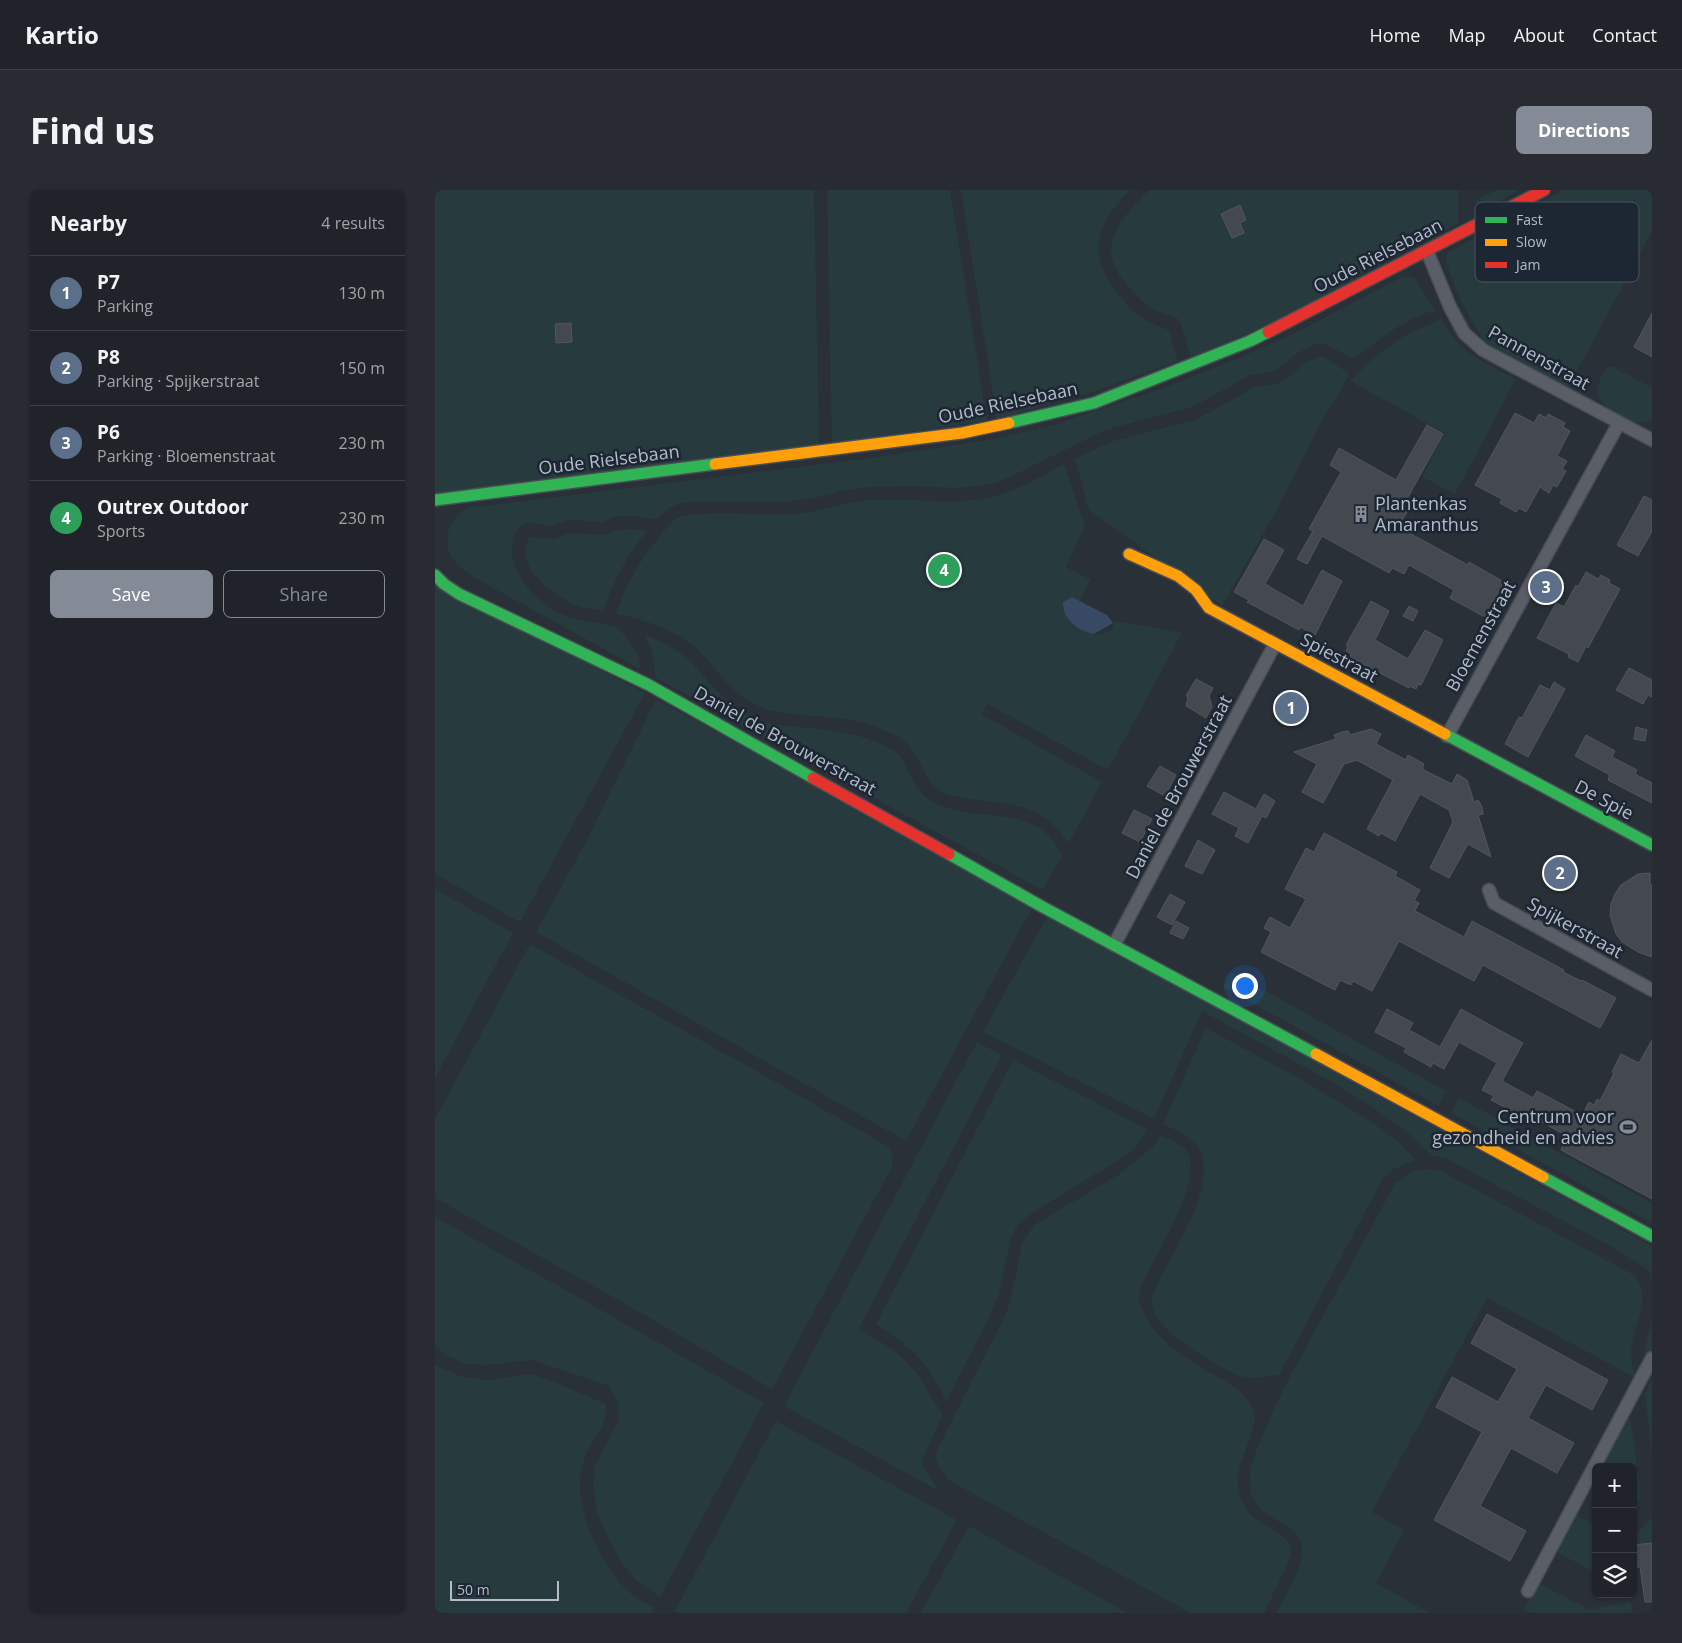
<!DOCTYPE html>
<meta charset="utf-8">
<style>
body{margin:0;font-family:"Open Sans",sans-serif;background:#282c32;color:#f1f3f6}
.controls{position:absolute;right:15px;bottom:15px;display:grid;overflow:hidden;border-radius:8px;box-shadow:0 1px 4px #0004}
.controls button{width:45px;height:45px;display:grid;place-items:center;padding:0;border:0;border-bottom:1px solid #3d4147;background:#20242a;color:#f1f3f6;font:25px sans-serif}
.scale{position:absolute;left:15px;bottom:12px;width:109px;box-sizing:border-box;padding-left:5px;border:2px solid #b4bcc9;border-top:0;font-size:14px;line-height:18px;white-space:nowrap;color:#b4bcc9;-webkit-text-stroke:4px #1d2633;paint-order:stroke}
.you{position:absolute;left:809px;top:795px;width:18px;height:18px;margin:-12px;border:4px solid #fff;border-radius:50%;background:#1a73e8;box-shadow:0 0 0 8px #1a73e833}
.badge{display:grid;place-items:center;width:32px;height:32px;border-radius:50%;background:#848b96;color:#fff;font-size:16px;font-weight:700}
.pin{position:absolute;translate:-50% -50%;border:2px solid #fff;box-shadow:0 1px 5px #0006}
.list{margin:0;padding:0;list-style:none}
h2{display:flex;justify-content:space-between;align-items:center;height:65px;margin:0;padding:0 20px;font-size:21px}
h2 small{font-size:16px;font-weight:400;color:#a2a4a8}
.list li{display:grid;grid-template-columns:32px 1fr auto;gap:15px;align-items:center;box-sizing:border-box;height:75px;padding:0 20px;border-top:1px solid #3d4147}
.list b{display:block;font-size:19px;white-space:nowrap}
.list p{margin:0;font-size:16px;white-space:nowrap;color:#a2a4a8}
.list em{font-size:16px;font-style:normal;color:#a2a4a8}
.actions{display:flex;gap:10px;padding:15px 20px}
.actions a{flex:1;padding:11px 0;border:1px solid #848b96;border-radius:8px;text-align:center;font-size:18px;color:#848b96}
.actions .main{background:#848b96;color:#fff}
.icon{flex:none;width:28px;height:28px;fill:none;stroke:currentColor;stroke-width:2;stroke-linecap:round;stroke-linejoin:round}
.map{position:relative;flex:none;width:1217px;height:1423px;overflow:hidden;border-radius:8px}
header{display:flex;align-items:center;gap:30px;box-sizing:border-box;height:70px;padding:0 25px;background:#20242a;border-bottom:1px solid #3d4147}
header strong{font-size:24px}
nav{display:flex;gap:28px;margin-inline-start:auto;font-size:18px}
.intro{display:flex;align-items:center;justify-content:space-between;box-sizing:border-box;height:120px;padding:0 30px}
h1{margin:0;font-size:35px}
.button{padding:12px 22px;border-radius:8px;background:#848b96;color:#fff;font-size:18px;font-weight:700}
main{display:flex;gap:30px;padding:0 30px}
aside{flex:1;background:#20242a;border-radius:8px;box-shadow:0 1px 4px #0004}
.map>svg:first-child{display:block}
.green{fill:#273a3e}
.water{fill:#384963}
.building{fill:#444950;stroke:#52575f}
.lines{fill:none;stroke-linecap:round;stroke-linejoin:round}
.street-casing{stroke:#484c53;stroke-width:15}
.fast-casing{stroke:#484c53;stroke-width:14}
.slow-casing{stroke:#484c53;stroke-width:14}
.jam-casing{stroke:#484c53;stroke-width:14}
.street{stroke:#5a5e66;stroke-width:12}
.fast{stroke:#30b455;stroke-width:11}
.slow{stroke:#ff9f0a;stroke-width:11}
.jam{stroke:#e5322d;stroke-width:11}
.labels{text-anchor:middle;stroke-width:5;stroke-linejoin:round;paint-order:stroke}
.street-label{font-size:18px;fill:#b4bcc9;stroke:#1d2633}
.poi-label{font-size:18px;fill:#b4bcc9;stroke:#1d2633;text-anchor:start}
.key{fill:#1d2633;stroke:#4a5360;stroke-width:1}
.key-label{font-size:14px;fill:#b4bcc9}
</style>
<header>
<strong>Kartio</strong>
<nav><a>Home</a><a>Map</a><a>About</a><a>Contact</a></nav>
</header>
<div class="intro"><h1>Find us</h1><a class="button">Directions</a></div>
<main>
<aside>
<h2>Nearby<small>4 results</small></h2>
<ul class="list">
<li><span class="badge" style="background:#5c6f8a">1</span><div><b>P7</b><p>Parking</p></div><em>130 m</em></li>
<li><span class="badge" style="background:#5c6f8a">2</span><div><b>P8</b><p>Parking · Spijkerstraat</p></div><em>150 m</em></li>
<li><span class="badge" style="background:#5c6f8a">3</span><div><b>P6</b><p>Parking · Bloemenstraat</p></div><em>230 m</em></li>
<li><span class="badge" style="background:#2e9e5b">4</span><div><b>Outrex Outdoor</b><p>Sports</p></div><em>230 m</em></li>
</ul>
<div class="actions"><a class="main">Save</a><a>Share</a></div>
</aside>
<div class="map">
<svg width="1217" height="1423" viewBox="0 0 1217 1423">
<rect width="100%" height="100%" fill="#2a3038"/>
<!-- green -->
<g class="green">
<polygon points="0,0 379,0 384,255 0,304"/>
<polygon points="392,0 515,0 552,231 397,253"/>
<path d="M 526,0 L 696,0 C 660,33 651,67 685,106 C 691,114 700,124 710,129 C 717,134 726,137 734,140 L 738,156 L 743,171 L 649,205 L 562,229 Z"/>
<path d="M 715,0 L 1023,0 L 1023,33 L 833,135 L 756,167 C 753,161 746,132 744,130 C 737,124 725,123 716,118 C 707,112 698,102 691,94 C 658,55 686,28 715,0 Z"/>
<polygon points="1062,0 1084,0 1042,23 1041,10"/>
<polygon points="1128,0 1217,0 1217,41 1133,198 1050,153 1025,110 1012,75 1012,63"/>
<path d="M 969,86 L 979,87 L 1001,121 C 972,125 942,152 918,169 L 895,156 L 883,153 L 864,162 L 839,181 L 815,185 L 757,217 L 670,240 L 575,287 L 558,294 L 523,298 L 479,296 L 435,297 L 406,301 L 384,307 L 351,312 L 268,311 L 245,313 L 234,318 L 222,329 L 195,326 L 180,327 L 167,332 L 134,330 L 118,336 L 97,333 L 89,334 L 82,339 C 79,346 76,354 77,362 C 79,392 109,418 136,428 C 148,432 171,433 181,437 C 188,441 202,461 204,468 C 205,471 205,476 205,479 L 35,385 L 17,369 L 13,358 L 12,344 L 19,329 L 32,318 L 436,268 L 559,249 L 619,235 L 736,195 L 806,167 L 862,142 Z"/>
<path d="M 1006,129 C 1027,165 1046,171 1081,189 L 1020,304 L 987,287 L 1010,243 L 915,191 L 938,169 L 965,148 Z"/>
<polygon points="883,167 889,167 915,184 888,229 840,323 787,416 654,320 640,269 675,252 762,229 818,198 845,193 872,172"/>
<path d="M 1172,177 L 1178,177 L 1217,198 L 1217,230 C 1212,232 1207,233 1202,232 C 1192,231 1166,216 1163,206 C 1160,195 1167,186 1172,177 Z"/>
<path d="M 629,274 L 649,333 L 651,334 L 631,377 L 655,389 L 645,411 L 637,407 L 656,444 L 664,445 L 676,441 L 680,431 L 747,443 L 673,580 L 553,514 L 546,524 L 667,592 L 634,653 C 607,616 585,615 542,610 C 531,608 519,607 509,603 C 490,593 488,573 476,558 C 465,544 442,537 425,532 C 392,523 348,530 318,513 C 293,500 278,473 257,455 C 236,438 207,429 181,424 C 191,394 205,370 225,346 C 230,340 235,333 241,329 C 257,319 328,326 350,325 C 379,324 407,312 436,310 C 477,307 521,317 561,306 C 585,300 608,285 629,274 Z"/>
<path d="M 194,339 L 212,341 C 192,365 178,392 168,421 C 158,419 147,418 138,414 C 115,403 79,376 94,347 L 119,349 L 135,343 L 170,345 L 183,340 Z"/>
<polygon points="0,395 210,503 85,732 0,684"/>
<path d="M 209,444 C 223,450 238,456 249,466 C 270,484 285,509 310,524 C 329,536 354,536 376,538 C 403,541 432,545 456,559 C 469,566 472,580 479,593 C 484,602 495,611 504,615 C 545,633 606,613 627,666 L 607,700 L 221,488 L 217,461 Z"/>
<polygon points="221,509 598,716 471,951 101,742 150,654"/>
<polygon points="0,699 78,743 0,888"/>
<polygon points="613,725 1217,1056 1217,1086 1212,1079 1179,1058 1029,978 1012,969 996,965 971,941 934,915 899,893 767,821 719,929 548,842"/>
<polygon points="95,754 285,861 304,871 454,957 457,966 457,977 337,1199 180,1108 0,1008 0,929"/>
<polygon points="796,782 1011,901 1004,916 788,797"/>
<path d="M 771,838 L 867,890 L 929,927 L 962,950 L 981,970 L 957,980 L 947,990 L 844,1185 C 834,1186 823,1189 814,1188 C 794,1185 777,1171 760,1161 C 744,1150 725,1138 718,1118 C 714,1107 723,1093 728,1083 C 745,1051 780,996 765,960 C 759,947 740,940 728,934 Z"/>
<polygon points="542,852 567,865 424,1138 464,1164 482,1184 508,1225 487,1269 489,1278 504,1301 349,1216"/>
<path d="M 578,870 L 712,939 C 708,950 701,957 692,965 L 605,1018 L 584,1033 L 576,1047 L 564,1104 L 552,1131 L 511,1212 C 494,1172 476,1157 441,1134 Z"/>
<polygon points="1024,908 1217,1013 1217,1033 1016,923"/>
<path d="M 725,945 C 733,949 745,953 751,960 C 770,984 727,1055 715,1079 C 711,1087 704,1098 704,1107 C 703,1111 706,1115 707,1118 C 718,1151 754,1169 781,1186 C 791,1192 801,1197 809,1206 C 814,1211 821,1221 820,1229 C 820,1234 817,1239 816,1244 C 811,1260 802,1278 803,1295 C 807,1338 848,1334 857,1359 L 852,1375 L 829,1423 L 756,1423 L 513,1290 L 500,1269 L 503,1258 L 571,1124 L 579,1096 L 587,1053 L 599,1035 L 683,985 L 719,956 Z"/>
<path d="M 992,979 L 1008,982 L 1199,1085 C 1217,1106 1201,1130 1197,1153 C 1195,1165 1197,1177 1201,1188 L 1052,1108 L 937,1322 L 969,1340 L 941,1393 L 995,1423 L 841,1423 C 850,1406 867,1379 867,1360 C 868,1326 804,1335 816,1277 C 818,1268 823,1258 826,1249 C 840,1214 857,1182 875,1150 C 903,1098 932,1046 960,993 L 977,982 Z"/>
<polygon points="0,1027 189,1133 329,1213 225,1407 201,1390 187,1373 174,1350 162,1322 158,1294 160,1276 184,1230 183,1212 174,1196 97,1170 52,1175 32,1174 13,1166 0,1156"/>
<polygon points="1217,1130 1217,1158 1211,1169 1209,1161"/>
<path d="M 0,1174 L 6,1178 L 28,1187 L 53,1190 L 95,1184 L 112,1189 L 171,1214 C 173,1240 154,1250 148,1273 C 136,1314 163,1370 191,1399 C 198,1407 210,1412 219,1418 L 217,1423 L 6,1423 L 0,1420 Z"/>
<polygon points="1217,1189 1217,1265 1210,1203"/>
<polygon points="1191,1227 1195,1228 1206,1301 1205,1310 1198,1320 1198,1277 1165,1277"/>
<polygon points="341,1231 522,1330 471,1423 244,1423 240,1421"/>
<path d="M 1161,1284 L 1161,1320 C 1155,1308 1154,1296 1161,1284 Z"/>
<polygon points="1141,1324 1161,1337 1161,1383 1120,1361"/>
<polygon points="1217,1327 1217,1355 1211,1375 1198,1377 1198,1343 1210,1336"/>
<polygon points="534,1336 693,1423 486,1423"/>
<polygon points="1103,1393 1151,1418 1158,1419 1196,1412 1197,1423 1095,1423 1089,1420"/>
</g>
<!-- water -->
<path class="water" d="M 637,407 L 672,425 L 678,433 L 659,444 C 643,441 627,429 628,412 Z"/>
<!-- building -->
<g class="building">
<polygon points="805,15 811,30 805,33 809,43 797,48 786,24"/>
<polygon points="1217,123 1217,167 1199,157"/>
<polygon points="136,133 137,152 121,153 120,134"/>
<polygon points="1080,223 1099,233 1104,224 1111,228 1113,224 1130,233 1128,237 1135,241 1122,266 1132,271 1127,279 1131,281 1122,297 1118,295 1114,303 1105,297 1091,322 1084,318 1081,322 1065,313 1067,309 1040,295"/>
<polygon points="992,235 1008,244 968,316 974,319 967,330 980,337 976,344 1033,375 1034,372 1069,392 1050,427 1015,408 1019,400 974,375 969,384 957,378 954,383 887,346 872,374 862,369 878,341 874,339 906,282 895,275 904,258 961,290"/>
<polygon points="1209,306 1217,310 1217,341 1203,366 1182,355"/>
<polygon points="829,349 849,360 830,394 868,416 887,380 907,391 880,445 865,437 864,440 812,412 814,410 799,402"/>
<polygon points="1151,382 1163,389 1166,385 1175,390 1174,393 1185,399 1153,458 1151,456 1143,472 1133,467 1134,464 1102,448 1121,413 1129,417 1141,395 1143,397"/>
<polygon points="936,411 954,421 940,450 973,469 990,440 1008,450 986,495 983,494 981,499 975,496 974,498 947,484 915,467 916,464 911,461 913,456 911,455"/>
<polygon points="974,416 983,421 978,431 968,426"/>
<polygon points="1194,478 1217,490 1217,507 1213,505 1208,514 1181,500"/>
<polygon points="761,489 778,498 774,506 777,517 771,528 751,516 753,507 751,506"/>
<polygon points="1119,492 1130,499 1093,567 1070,554 1084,527 1087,528 1105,495 1115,500"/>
<polygon points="1201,537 1212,540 1210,551 1199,549"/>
<polygon points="936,539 946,544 941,554 971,570 973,565 989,574 987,579 1017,594 1022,584 1032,590 1039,612 1043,610 1047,617 1048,624 1043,625 1056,667 1033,654 1014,688 995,678 1018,632 1014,620 985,604 960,651 946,643 944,646 932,639 958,590 922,570 909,574 888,613 867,602 882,574 859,562 901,549 899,545 907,542 913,541 915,545"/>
<polygon points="1151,545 1180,561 1177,567 1202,580 1200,584 1217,593 1217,613 1173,590 1175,585 1140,566"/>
<polygon points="725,576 741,585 730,606 712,596"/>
<polygon points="789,602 821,619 829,604 840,611 831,628 827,626 813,653 800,646 804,638 777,624"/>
<polygon points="699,620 717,629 705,652 687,643"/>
<polygon points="889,643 962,682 960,686 985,700 979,711 984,713 980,721 1029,747 1037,731 1129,780 1128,782 1146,791 1147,790 1181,808 1165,838 1048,775 1039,791 964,751 937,801 918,791 916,795 905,790 900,800 826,762 836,742 829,738 835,727 855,738 871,709 850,699 871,658 879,662"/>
<polygon points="763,650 780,660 767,684 750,676"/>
<polygon points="1215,683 1215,695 1217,695 1217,767 1203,762 1187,752 1181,744 1175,725 1176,714 1180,704 1186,695 1203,684"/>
<polygon points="735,704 750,712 737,735 722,727"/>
<polygon points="741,731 754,738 748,749 735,743"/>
<polygon points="952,819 978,833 974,840 1005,857 1026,819 1088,853 1067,891 1098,908 1102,901 1147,925 1154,912 1159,915 1162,909 1165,911 1179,883 1177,882 1186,864 1204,873 1217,850 1217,1009 1126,960 1132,946 1085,920 1083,924 1056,910 1059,906 1047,900 1062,873 1024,852 1009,879 998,873 996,877 969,862 971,858 940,842"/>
<polygon points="1052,1124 1173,1190 1157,1220 1111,1195 1093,1228 1139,1253 1122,1283 1076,1258 1045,1316 1091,1341 1075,1371 999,1330 1047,1242 1001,1217 1017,1187 1063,1212 1082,1179 1036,1153"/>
<polygon points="1217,1353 1217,1412 1210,1412 1205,1377 1202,1377 1199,1355"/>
</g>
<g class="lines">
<!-- street casing -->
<g class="street-casing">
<g id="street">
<polyline points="992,61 1015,117 1029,143 1048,160 1217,250"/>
<polyline points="1012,546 1184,233"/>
<polyline points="1054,700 1059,713 1217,800"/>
<polyline points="679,755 840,454"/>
<polyline points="1093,1401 1217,1168"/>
</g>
</g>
<!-- fast casing -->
<g class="fast-casing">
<g id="fast">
<polyline points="574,233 659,213 815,151 833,142"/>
<polyline points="0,310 280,274"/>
<polyline points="0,385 9,394 24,404 214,495 378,588"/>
<polyline points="1010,544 1217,655"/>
<polyline points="514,664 606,716 881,864"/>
<polyline points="1108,987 1217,1046"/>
</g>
</g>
<!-- slow casing -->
<g class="slow-casing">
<g id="slow">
<polyline points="280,274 527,243 574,233"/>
<polyline points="694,364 743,386 761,400 774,418 1010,544"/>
<polyline points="881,864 1108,987"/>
</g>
</g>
<!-- jam casing -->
<g class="jam-casing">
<g id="jam">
<polyline points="833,142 1109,0"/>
<polyline points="378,588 514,664"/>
</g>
</g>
<!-- street -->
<use href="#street" class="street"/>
<!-- fast -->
<use href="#fast" class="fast"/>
<!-- slow -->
<use href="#slow" class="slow"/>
<!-- jam -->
<use href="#jam" class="jam"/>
</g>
<!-- icons -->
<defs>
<g id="building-bare" transform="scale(1.35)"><path d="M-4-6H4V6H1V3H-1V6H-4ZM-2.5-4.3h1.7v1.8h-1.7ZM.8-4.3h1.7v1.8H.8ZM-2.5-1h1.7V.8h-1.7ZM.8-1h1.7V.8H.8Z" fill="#848b96" stroke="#1d2633" stroke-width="2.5" paint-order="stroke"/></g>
<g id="stadium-bare" transform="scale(1.35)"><path d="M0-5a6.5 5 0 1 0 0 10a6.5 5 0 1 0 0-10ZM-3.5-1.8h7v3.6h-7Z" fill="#848b96" stroke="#1d2633" stroke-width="2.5" paint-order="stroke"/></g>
</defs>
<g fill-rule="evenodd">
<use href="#building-bare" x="926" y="324"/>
<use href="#stadium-bare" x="1193" y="937"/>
</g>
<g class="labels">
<!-- street labels -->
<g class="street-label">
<text transform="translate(943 66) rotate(-27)" y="6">Oude Rielsebaan</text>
<text transform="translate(1104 168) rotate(29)" y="6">Pannenstraat</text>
<text transform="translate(573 213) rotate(-12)" y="6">Oude Rielsebaan</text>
<text transform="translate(174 270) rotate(-7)" y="6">Oude Rielsebaan</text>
<text transform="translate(1046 446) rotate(-61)" y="6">Bloemenstraat</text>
<text transform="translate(904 468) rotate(28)" y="6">Spiestraat</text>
<text transform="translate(350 551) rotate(29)" y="6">Daniel de Brouwerstraat</text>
<text transform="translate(744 597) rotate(-62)" y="6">Daniel de Brouwerstraat</text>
<text transform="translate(1169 610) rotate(28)" y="6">De Spie</text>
<text transform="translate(1140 738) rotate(29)" y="6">Spijkerstraat</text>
</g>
<!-- poi labels -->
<g class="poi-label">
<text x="940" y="320">Plantenkas<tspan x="940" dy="21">Amaranthus</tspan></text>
<text x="1179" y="933" text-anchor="end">Centrum voor<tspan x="1179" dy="21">gezondheid en advies</tspan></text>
</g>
</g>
<!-- legend -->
<rect x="1040" y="12" width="164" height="80" rx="8" class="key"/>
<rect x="1050" y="27" width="22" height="6" fill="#30b455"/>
<rect x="1050" y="49" width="22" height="7" fill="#ff9f0a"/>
<rect x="1050" y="72" width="22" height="6" fill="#e5322d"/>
<g class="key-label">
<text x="1081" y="35">Fast</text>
<text x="1081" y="57">Slow</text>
<text x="1081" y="80">Jam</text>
</g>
</svg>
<div class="controls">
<button>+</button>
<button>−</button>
<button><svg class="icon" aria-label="layers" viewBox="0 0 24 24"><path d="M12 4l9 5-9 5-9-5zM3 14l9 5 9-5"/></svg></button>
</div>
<div class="scale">50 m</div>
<div class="you"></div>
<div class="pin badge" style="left:856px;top:518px;background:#5c6f8a">1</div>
<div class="pin badge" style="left:1125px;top:683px;background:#5c6f8a">2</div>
<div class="pin badge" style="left:1111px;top:397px;background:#5c6f8a">3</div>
<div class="pin badge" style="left:509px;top:380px;background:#2e9e5b">4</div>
</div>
</main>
